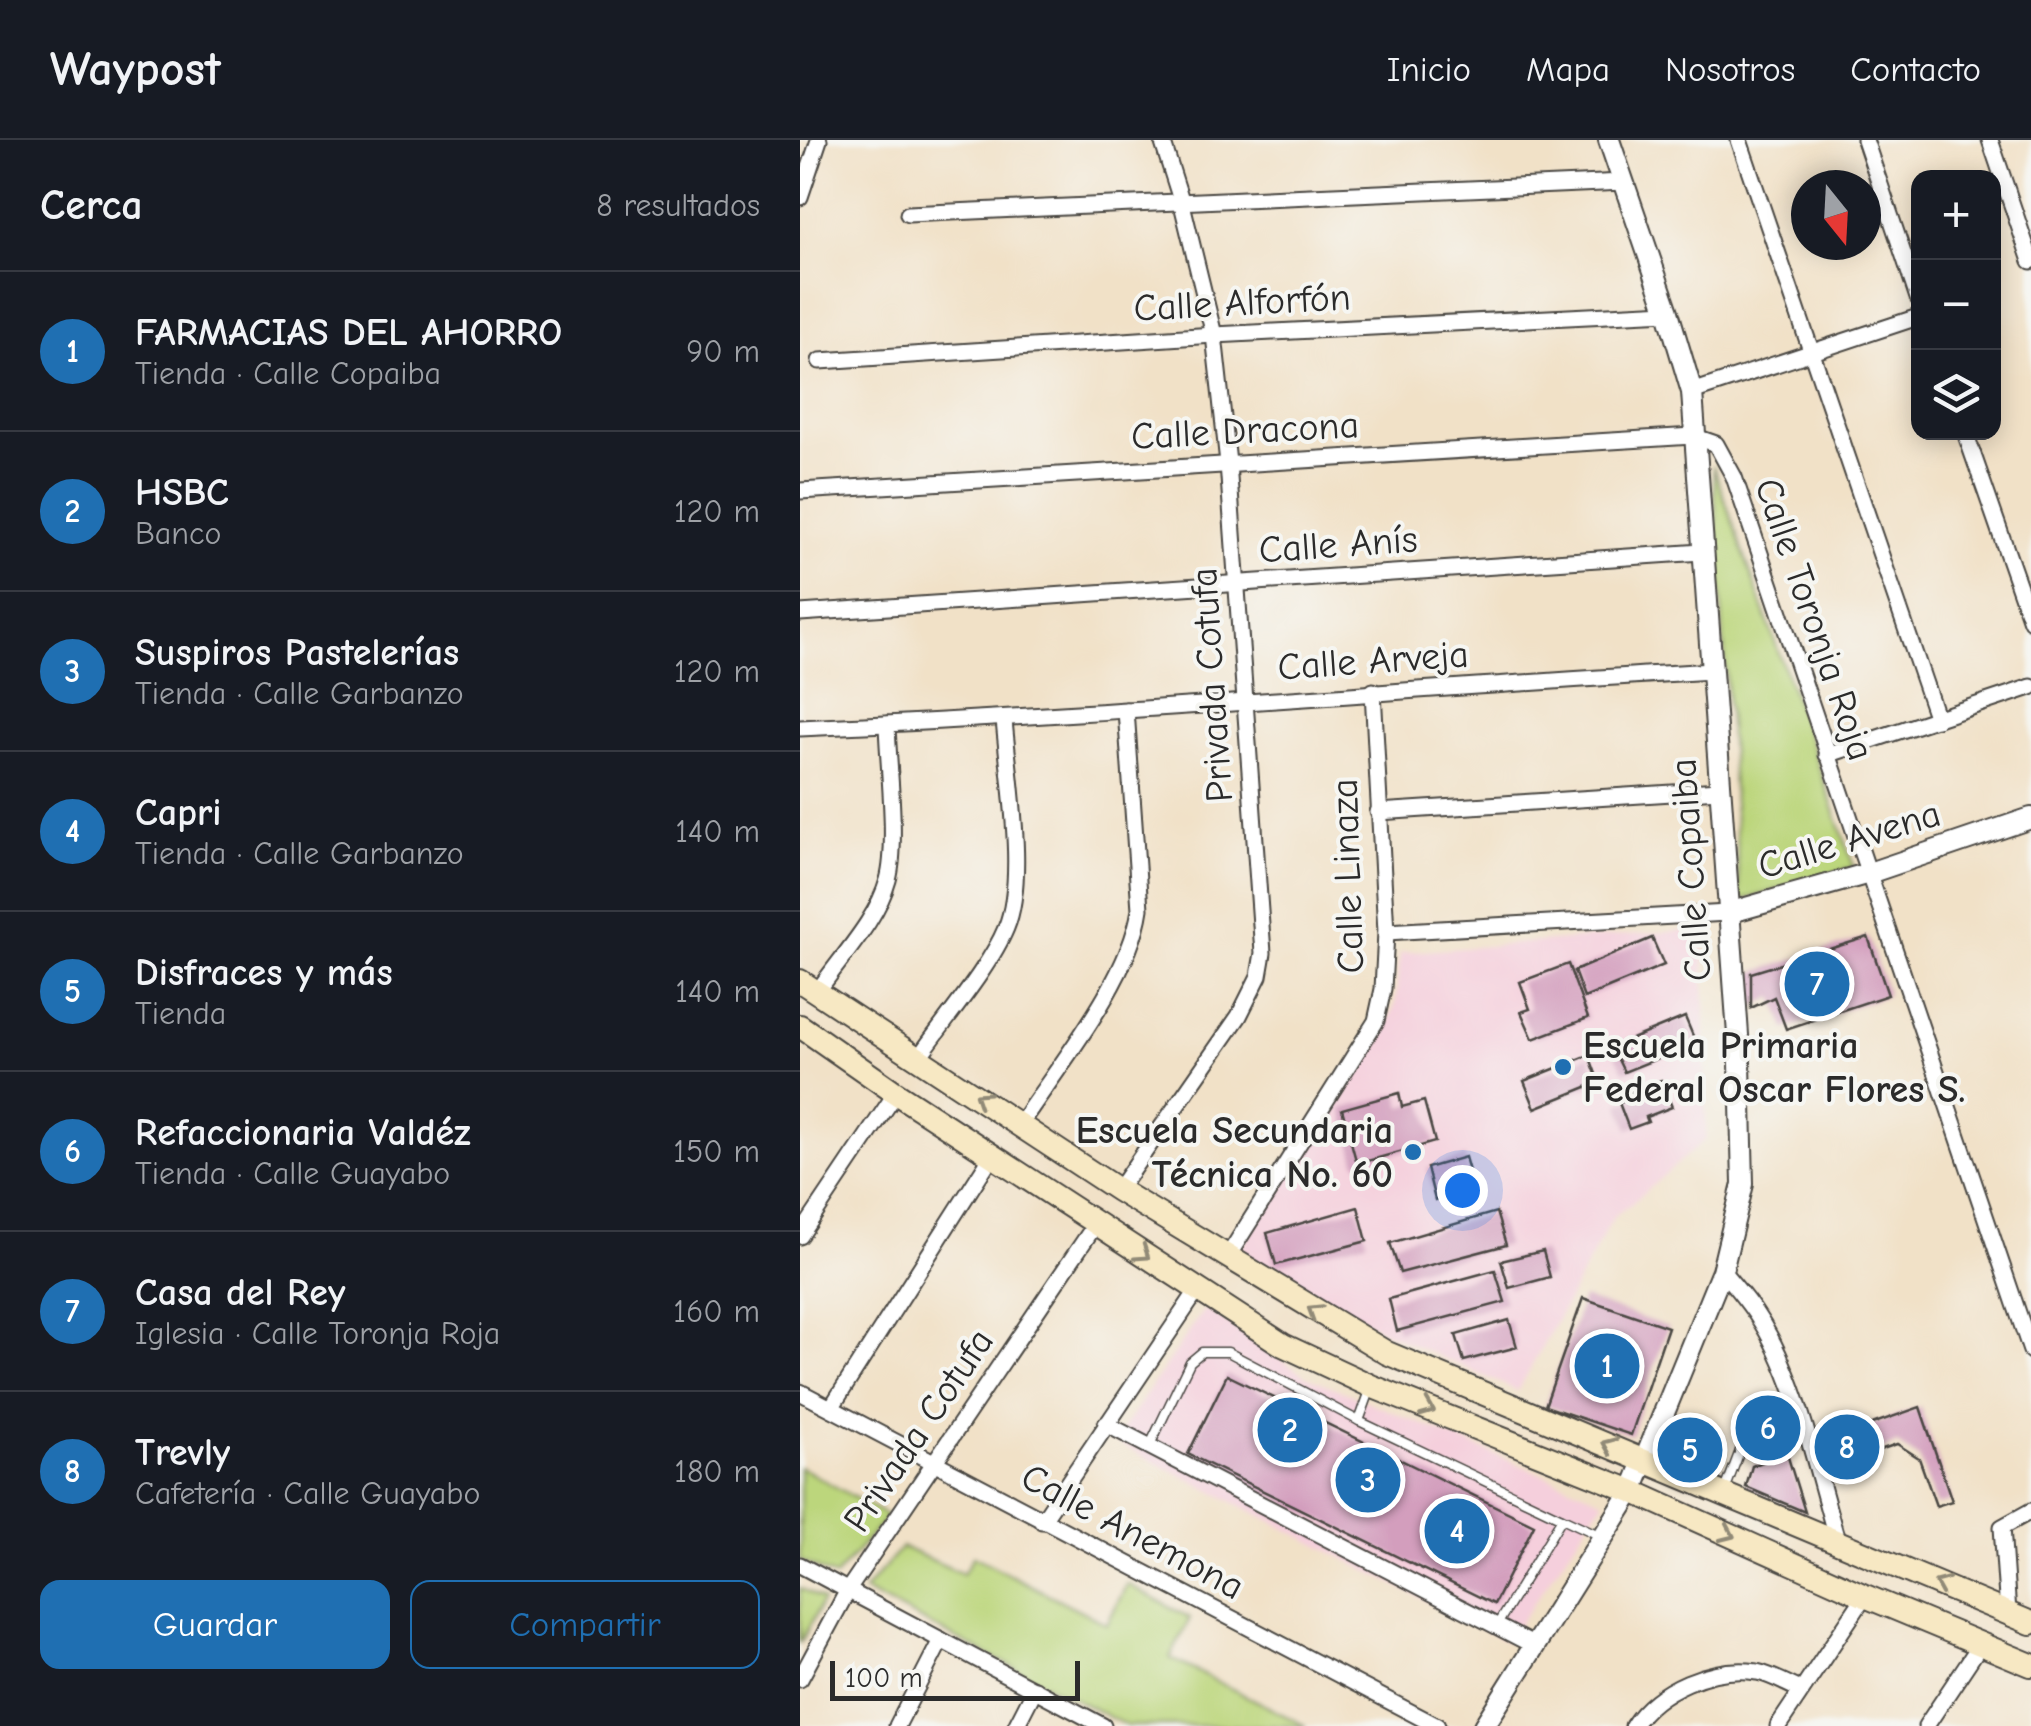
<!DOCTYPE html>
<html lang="es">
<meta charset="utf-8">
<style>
body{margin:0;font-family:"Comic Neue",sans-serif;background:#20242c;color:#f1f3f6}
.controls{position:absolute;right:30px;top:30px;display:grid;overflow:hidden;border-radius:20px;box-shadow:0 5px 25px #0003}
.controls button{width:90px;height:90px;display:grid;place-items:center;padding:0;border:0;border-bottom:2px solid #363941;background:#171b24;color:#f1f3f6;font:50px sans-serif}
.compass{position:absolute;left:991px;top:30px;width:90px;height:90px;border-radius:50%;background:#171b24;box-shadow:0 5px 25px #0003;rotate:162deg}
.scale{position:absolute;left:30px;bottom:25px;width:250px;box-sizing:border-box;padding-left:10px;border:5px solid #2b2b2b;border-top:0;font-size:28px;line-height:35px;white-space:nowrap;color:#2b2b2b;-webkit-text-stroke:8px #f6f6f2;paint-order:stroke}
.you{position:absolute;left:662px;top:1050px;width:35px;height:35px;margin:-25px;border:8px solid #fff;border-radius:50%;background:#1a73e8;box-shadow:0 0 0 15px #1a73e833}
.badge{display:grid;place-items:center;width:65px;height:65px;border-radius:50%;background:#1f6fb2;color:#fff;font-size:32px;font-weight:700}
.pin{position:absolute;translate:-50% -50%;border:5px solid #fff;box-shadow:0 2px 10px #0006}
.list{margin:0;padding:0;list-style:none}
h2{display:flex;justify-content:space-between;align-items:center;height:130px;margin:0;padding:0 40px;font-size:42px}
h2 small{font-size:32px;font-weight:400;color:#9ea1a6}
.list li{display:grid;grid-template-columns:65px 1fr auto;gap:30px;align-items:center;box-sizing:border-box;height:160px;padding:0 40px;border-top:2px solid #363941}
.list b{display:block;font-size:38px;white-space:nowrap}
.list p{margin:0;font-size:32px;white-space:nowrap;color:#9ea1a6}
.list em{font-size:32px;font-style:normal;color:#9ea1a6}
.actions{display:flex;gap:20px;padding:30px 40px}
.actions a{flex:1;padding:22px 0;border:2px solid #1f6fb2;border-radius:20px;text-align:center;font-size:35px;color:#1f6fb2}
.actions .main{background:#1f6fb2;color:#fff}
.icon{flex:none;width:55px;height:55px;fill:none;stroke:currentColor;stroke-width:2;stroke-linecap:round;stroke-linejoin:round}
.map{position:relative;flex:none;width:1231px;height:1586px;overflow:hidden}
header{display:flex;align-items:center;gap:60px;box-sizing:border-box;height:140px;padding:0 50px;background:#171b24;border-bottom:2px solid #363941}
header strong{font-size:48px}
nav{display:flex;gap:55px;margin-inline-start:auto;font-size:35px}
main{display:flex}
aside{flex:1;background:#171b24}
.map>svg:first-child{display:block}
.built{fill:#f5cfdc}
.green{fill:#bcd67c;stroke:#748054;stroke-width:2.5}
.building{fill:#d39ebd}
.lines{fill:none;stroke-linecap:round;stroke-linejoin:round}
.service-casing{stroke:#494642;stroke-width:11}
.minor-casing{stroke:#494642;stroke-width:19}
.tertiary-casing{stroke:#494642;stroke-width:24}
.secondary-casing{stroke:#494642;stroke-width:26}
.service{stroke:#fff;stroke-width:8}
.minor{stroke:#fff;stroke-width:15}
.tertiary{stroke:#fff;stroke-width:20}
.secondary{stroke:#f7e8c3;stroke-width:22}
.oneway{stroke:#918a77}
.poi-dot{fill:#1f6fb2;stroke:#f6f6f2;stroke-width:4}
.labels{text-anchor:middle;stroke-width:8;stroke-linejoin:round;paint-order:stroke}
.street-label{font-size:38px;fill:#2b2b2b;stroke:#f6f6f2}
.poi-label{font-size:38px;font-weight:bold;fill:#2b2b2b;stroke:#f6f6f2;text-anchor:start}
</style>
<header>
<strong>Waypost</strong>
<nav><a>Inicio</a><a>Mapa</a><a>Nosotros</a><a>Contacto</a></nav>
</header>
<main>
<aside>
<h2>Cerca<small>8 resultados</small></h2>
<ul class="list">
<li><span class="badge">1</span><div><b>FARMACIAS DEL AHORRO</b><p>Tienda · Calle Copaiba</p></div><em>90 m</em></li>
<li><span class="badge">2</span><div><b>HSBC</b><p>Banco</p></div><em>120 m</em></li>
<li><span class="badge">3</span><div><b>Suspiros Pastelerías</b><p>Tienda · Calle Garbanzo</p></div><em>120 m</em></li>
<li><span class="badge">4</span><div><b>Capri</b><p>Tienda · Calle Garbanzo</p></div><em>140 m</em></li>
<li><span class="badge">5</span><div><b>Disfraces y más</b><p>Tienda</p></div><em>140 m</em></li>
<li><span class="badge">6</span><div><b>Refaccionaria Valdéz</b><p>Tienda · Calle Guayabo</p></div><em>150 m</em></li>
<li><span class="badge">7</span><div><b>Casa del Rey</b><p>Iglesia · Calle Toronja Roja</p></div><em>160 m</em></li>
<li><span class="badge">8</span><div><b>Trevly</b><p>Cafetería · Calle Guayabo</p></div><em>180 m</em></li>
</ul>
<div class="actions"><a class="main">Guardar</a><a>Compartir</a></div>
</aside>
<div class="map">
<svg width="1231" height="1586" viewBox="0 0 1231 1586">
<rect width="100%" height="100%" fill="#f6f6f2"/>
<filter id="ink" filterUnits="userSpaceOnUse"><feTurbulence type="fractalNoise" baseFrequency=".01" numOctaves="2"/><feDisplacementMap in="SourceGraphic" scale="20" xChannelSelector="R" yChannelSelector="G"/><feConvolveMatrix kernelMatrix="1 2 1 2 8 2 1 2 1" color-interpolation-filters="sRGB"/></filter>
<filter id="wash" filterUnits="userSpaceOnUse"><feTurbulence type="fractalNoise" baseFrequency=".0048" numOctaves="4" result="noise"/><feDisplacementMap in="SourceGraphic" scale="40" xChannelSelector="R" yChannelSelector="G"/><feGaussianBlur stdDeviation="2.25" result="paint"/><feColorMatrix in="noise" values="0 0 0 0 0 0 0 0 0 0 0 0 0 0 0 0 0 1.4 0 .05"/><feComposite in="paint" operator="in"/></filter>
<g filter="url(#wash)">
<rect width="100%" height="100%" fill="#f1e1c7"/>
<!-- built -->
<g class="built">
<polygon points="904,789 906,999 831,1064 814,1076 718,1251 604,1201 496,1148 437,1112 582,898 595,865 600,813"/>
<polygon points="405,1168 506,1236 804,1360 707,1502 314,1301"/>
</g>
<!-- green -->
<g class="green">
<polygon points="913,326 1054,727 940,761"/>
<polygon points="0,1327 88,1376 35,1437 0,1420"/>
<polygon points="102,1407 163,1434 173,1416 307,1484 327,1444 390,1478 370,1518 506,1586 327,1586 64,1451"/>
<polygon points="0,1448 23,1460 0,1504"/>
</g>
<g id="blocks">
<!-- building -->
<g class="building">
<polygon points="1068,797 1088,855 986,889 974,857 951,868 951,833"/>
<polygon points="852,798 864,825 784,858 774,831"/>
<polygon points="768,824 788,878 733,899 721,872 730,869 720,842"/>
<polygon points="885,877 896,903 824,932 812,907"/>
<polygon points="789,915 799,942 735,968 724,941"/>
<polygon points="861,940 872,967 846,977 848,982 829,989 819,963 834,958 830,952"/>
<polygon points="599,953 602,967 624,961 635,1002 557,1024 542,969"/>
<polygon points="665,1017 674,1049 635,1060 627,1028"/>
<polygon points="558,1067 567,1101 476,1125 467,1093"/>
<polygon points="696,1072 706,1105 600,1133 590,1103"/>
<polygon points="743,1111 750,1137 709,1148 701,1121"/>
<polygon points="695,1130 705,1162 597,1191 589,1159"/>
<polygon points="783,1158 868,1187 831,1295 745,1266"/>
<polygon points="709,1180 717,1207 664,1221 656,1195"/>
<polygon points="427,1235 734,1385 694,1464 388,1314"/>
<polygon points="967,1255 987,1314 1005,1372 946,1347 952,1326 968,1320 950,1262"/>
<polygon points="1120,1267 1152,1361 1136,1366 1119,1318 1097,1304 1065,1315 1069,1326 1041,1336 1029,1299"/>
<polygon points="879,1292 911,1303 903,1329 869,1316"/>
</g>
</g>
</g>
<g filter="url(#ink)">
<use href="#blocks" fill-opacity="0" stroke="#494642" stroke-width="2.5"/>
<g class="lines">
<!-- service casing -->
<g class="service-casing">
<g id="service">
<polyline points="559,1281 571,1248"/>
<polyline points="350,1305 390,1222 402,1212 428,1212 559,1281 762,1378 697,1485"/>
<polyline points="924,1353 949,1287"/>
<polyline points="762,1378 803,1397"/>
</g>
</g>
<!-- minor casing -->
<g class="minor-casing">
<g id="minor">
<polyline points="939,0 1137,579"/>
<polyline points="1065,0 1118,158"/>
<polyline points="1190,0 1231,121"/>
<polyline points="0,57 19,0"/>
<polyline points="108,74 824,42"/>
<polyline points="20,221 414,195 868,172"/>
<polyline points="892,252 1118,177"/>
<polyline points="1165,292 1231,481"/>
<polyline points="0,351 893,296 916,304 934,337 1231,1211"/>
<polyline points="0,473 902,412"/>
<path d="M 0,588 C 304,575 607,549 911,531"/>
<polyline points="1027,615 1231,547"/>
<polyline points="578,672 919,650"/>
<polyline points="586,792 928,773"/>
<path d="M 18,851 C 41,817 77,780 88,740 C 98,704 88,624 87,584"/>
<path d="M 119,917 C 144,881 190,827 206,788 C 227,738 208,635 204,579"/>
<path d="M 220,984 C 260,924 330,839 340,769 L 326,570"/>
<polyline points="318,1050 439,876 459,836 463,813 428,323 414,195 381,60 362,0"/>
<polyline points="0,1096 96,953"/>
<polyline points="428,1116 576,881 583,849 586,792 573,551"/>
<path d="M 922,1131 C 934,1145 946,1159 956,1174 C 996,1232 1017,1332 1037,1400"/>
<polyline points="0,1252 637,1586"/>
<polyline points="31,1268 193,1014"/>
<polyline points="306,1284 735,1506"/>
<polyline points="242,1381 397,1151"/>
<polyline points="0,1425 303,1586"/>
<polyline points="1208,1473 1202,1387 1231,1371"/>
<polyline points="0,1539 48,1450 297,1082"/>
<polyline points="97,1586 141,1500"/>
<polyline points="216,1586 235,1549"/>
<path d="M 833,1586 C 857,1549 913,1525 957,1532 C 972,1535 988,1545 1001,1550"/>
<polyline points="978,1586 1065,1456"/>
<polyline points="1126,1586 1180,1505"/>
</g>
</g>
<!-- tertiary casing -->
<g class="tertiary-casing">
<g id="tertiary">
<polyline points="928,773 1066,734 1231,678"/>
<polyline points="684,1586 832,1351 922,1131 943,1044 940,923 892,252 868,172 809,0"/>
</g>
</g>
<!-- secondary casing -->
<g class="secondary-casing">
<g id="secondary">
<polyline points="0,841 318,1050 587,1213 1231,1483"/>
<polyline points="0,886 96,953 483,1205 571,1246 832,1351 1065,1456 1231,1525"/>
</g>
</g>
<!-- service -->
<use href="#service" class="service"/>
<!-- minor -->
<use href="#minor" class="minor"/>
<!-- tertiary -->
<use href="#tertiary" class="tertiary"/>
<!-- secondary -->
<use href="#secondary" class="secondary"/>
</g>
<!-- one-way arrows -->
<defs><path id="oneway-chevron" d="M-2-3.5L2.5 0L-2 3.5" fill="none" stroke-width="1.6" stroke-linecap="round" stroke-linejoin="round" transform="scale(2.5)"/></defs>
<g class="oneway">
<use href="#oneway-chevron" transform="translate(181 958) rotate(-147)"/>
<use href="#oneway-chevron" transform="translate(343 1114) rotate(34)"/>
<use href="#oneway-chevron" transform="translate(514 1171) rotate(-148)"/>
<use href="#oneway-chevron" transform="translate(628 1269) rotate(22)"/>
<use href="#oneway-chevron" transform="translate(809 1305) rotate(-157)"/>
<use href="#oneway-chevron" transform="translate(928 1394) rotate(24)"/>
<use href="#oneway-chevron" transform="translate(1141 1444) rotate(-157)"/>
</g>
</g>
<!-- markers -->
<g class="poi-dot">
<circle cx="763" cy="927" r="10"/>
<circle cx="613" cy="1012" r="10"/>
</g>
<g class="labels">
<!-- street labels -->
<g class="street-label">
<text transform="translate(442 162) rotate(-3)" y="13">Calle Alforfón</text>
<text transform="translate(445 290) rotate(-3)" y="13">Calle Dracona</text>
<text transform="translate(538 404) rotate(-4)" y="13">Calle Anís</text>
<text transform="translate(1015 479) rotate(71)" y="13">Calle Toronja Roja</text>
<text transform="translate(573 520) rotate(-4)" y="13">Calle Arveja</text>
<text transform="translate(411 545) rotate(-94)" y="13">Privada Cotufa</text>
<text transform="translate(1049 699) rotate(-17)" y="13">Calle Avena</text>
<text transform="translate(890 730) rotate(-94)" y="13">Calle Copaiba</text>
<text transform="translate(547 736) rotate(-92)" y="13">Calle Linaza</text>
<text transform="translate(118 1290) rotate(-56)" y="13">Privada Cotufa</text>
<text transform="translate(333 1391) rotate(28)" y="13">Calle Anemona</text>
</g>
<!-- poi labels -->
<g class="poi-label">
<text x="783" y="918">Escuela Primaria<tspan x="783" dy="44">Federal Oscar Flores S.</tspan></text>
<text x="593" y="1003" text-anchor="end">Escuela Secundaria<tspan x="593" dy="44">Técnica No. 60</tspan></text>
</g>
</g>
</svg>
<div class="controls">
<button>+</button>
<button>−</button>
<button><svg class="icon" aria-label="layers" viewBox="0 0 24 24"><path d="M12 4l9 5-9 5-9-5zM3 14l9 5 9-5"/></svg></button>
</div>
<svg class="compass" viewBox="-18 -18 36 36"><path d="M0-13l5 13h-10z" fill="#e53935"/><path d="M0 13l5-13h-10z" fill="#9ea1a6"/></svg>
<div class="scale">100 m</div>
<div class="you"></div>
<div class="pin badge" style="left:807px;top:1226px">1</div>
<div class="pin badge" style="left:490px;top:1290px">2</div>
<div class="pin badge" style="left:568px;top:1340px">3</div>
<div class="pin badge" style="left:657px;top:1391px">4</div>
<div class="pin badge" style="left:890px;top:1310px">5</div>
<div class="pin badge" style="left:968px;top:1288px">6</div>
<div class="pin badge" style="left:1017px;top:844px">7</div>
<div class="pin badge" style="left:1047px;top:1307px">8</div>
</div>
</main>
